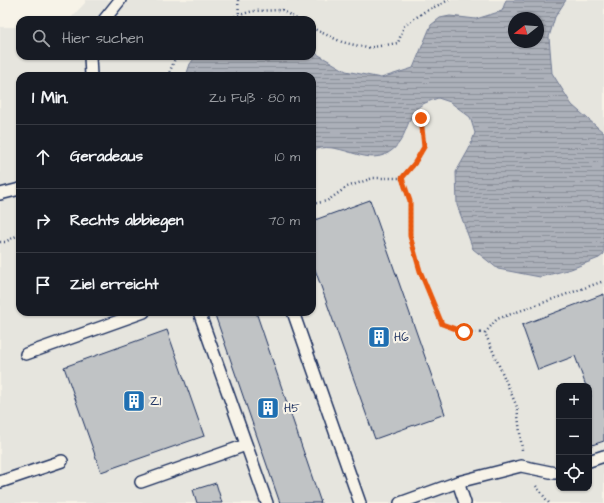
<!DOCTYPE html>
<html lang="de">
<meta charset="utf-8">
<style>
body{margin:0;font-family:"Architects Daughter",sans-serif;background:#20242c;color:#f1f3f6}
.controls{position:absolute;right:12px;bottom:12px;display:grid;overflow:hidden;border-radius:8px;box-shadow:0 1px 3px #0004}
.controls button{width:36px;height:36px;display:grid;place-items:center;padding:0;border:0;border-bottom:1px solid #363941;background:#171b24;color:#f1f3f6;font:20px sans-serif}
.compass{position:absolute;left:508px;top:12px;width:36px;height:36px;border-radius:50%;background:#171b24;box-shadow:0 1px 3px #0004;rotate:253deg}
.stop{position:absolute;width:12px;height:12px;margin:-9px;border:3px solid #ea580c;border-radius:50%;background:#fff}
.stop.end{background:#ea580c;border-color:#fff;box-shadow:0 1px 4px #0008}
.list{margin:0;padding:0;list-style:none}
h2{display:flex;justify-content:space-between;align-items:center;height:52px;margin:0;padding:0 16px;font-size:17px}
h2 small{font-size:13px;font-weight:400;color:#9ea1a6}
.list li{display:grid;grid-template-columns:26px 1fr auto;gap:12px;align-items:center;box-sizing:border-box;height:64px;padding:0 16px;border-top:1px solid #363941}
.list b{display:block;font-size:15px;white-space:nowrap}
.list em{font-size:13px;font-style:normal;color:#9ea1a6}
.icon{flex:none;width:22px;height:22px;fill:none;stroke:currentColor;stroke-width:2;stroke-linecap:round;stroke-linejoin:round}
.map{position:relative;flex:none;width:604px;height:503px;overflow:hidden}
.search{position:absolute;background:#171b24;box-shadow:0 1px 3px #0004;left:16px;top:16px;width:300px;height:44px;display:flex;align-items:center;gap:10px;box-sizing:border-box;padding:0 14px;border-radius:12px;color:#9ea1a6;font-size:15px}
.panel{position:absolute;background:#171b24;box-shadow:0 1px 3px #0004;left:16px;top:72px;width:300px;height:244px;border-radius:12px}
.map>svg:first-child{display:block}
.built{fill:#e6e5de;fill-rule:evenodd}
.water{fill:url(#water-rules);stroke:#727c95;fill-rule:evenodd}
.building{fill:#c0c3c5;stroke:#1b2f5e}
.lines{fill:none;stroke-linecap:round;stroke-linejoin:round}
.service-casing{stroke:#1b2f5e;stroke-width:14}
.path{stroke:#1b2f5e;stroke-width:2.5;stroke-dasharray:1 3;stroke-linecap:butt}
.service{stroke:#f7f3e8;stroke-width:11}
.route{stroke:#ea580c;stroke-width:5}
.labels{text-anchor:middle;stroke-width:4;stroke-linejoin:round;paint-order:stroke}
.poi-label{font-size:12px;fill:#1b2f5e;stroke:#f7f3e8;text-anchor:start}
</style>
<div class="map">
<svg width="604" height="503" viewBox="0 0 604 503">
<defs>
<pattern id="water-rules" width="6" height="5" patternUnits="userSpaceOnUse"><rect width="6" height="5" fill="#acb0b9"/><path d="M0 2.5h6" fill="none" stroke="#8b909a"/></pattern>
</defs>
<rect width="100%" height="100%" fill="#f7f3e8"/>
<filter id="ink" filterUnits="userSpaceOnUse"><feTurbulence type="fractalNoise" baseFrequency=".025" numOctaves="2"/><feDisplacementMap in="SourceGraphic" scale="8" xChannelSelector="R" yChannelSelector="G"/><feConvolveMatrix kernelMatrix="1 2 1 2 8 2 1 2 1" color-interpolation-filters="sRGB"/></filter>
<g filter="url(#ink)">
<!-- built -->
<path class="built" d="M 85,0 L 604,0 L 604,503 L 0,503 L 0,27 L 20,27 L 20,56 L 312,56 L 312,20 L 69,20 L 85,3 ZM 514,18 L 538,18 L 538,42 L 514,42 ZM 20,76 L 312,76 L 312,312 L 20,312 ZM 559,386 L 589,386 L 589,488 L 559,488 Z"/>
<!-- water -->
<path class="water" d="M 506,0 L 566,0 L 555,17 L 549,37 L 552,73 L 572,105 L 604,133 L 604,254 L 599,258 L 571,269 L 540,277 L 498,269 L 473,249 L 457,205 L 456,172 L 469,149 L 475,133 L 470,117 L 450,102 L 438,98 C 430,101 419,104 414,112 C 405,126 405,143 388,153 C 364,167 337,138 312,151 L 312,76 L 186,76 L 190,64 L 196,56 L 312,56 L 312,51 L 346,71 L 381,78 L 413,68 L 431,25 L 440,18 L 450,16 L 476,19 L 502,11 ZM 514,18 L 538,18 L 538,42 L 514,42 Z"/>
<!-- building -->
<g class="building">
<polygon points="370,200 445,414 375,439 312,261 312,221"/>
<polygon points="604,294 604,441 589,446 589,398 591,397 589,386 586,386 575,356 538,370 522,325"/>
<polygon points="214,312 256,312 321,503 280,503"/>
<polygon points="167,330 204,436 101,472 64,367"/>
<polygon points="216,483 222,503 197,503 193,490"/>
</g>
<g class="lines">
<!-- service casing -->
<g class="service-casing">
<g id="service">
<polyline points="104,20 120,0"/>
<polyline points="90,56 91,76"/>
<polyline points="0,194 20,189"/>
<polyline points="199,312 267,503"/>
<polyline points="293,312 360,503"/>
<polyline points="26,354 144,312"/>
<polyline points="589,461 604,456"/>
<polyline points="0,482 62,461"/>
<polyline points="141,482 246,445"/>
<polyline points="458,482 465,503"/>
<polyline points="400,503 458,482 521,466 555,473 559,472"/>
</g>
</g>
<!-- path -->
<g class="path">
<polyline points="238,0 239,15"/>
<polyline points="223,20 253,11 282,10 298,20"/>
<polyline points="312,28 342,42 367,48 398,43 404,26 424,12 449,0"/>
<polyline points="168,76 176,56"/>
<polyline points="401,178 415,164 424,147 421,118"/>
<polyline points="312,204 327,201 347,187 373,178 401,178 410,201 410,236 420,271 442,324 464,332 485,333 517,407 522,450"/>
<polyline points="0,242 5,242 20,234"/>
<polyline points="485,333 497,319 604,281"/>
<polyline points="536,486 549,503"/>
</g>
<!-- service -->
<use href="#service" class="service"/>
</g>
</g>
<g class="lines" filter="url(#ink)">
<!-- route -->
<polyline class="route" points="421,118 424,147 414,164 402,178 410,201 410,236 420,271 442,324 464,332"/>
</g>
<!-- icons -->
<defs>
<g id="building-square" transform="scale(1.15)"><rect x="-9" y="-9" width="18" height="18" rx="4" fill="#1f6fb2" stroke="#f7f3e8"/><path d="M-4-6H4V6H1V3H-1V6H-4ZM-2.5-4.3h1.7v1.8h-1.7ZM.8-4.3h1.7v1.8H.8ZM-2.5-1h1.7V.8h-1.7ZM.8-1h1.7V.8H.8Z" fill="#fff"/></g>
</defs>
<g fill-rule="evenodd">
<use href="#building-square" x="379" y="337"/>
<use href="#building-square" x="134" y="401"/>
<use href="#building-square" x="268" y="408"/>
</g>
<g class="labels">
<!-- poi labels -->
<g class="poi-label">
<text x="394" y="341">H6</text>
<text x="150" y="405">Z1</text>
<text x="284" y="412">H5</text>
</g>
</g>
</svg>
<div class="controls">
<button>+</button>
<button>−</button>
<button><svg class="icon" aria-label="locate" viewBox="0 0 24 24"><circle cx="12" cy="12" r="6"/><path d="M12 2v4M12 18v4M2 12h4M18 12h4"/></svg></button>
</div>
<svg class="compass" viewBox="-18 -18 36 36"><path d="M0-13l5 13h-10z" fill="#e53935"/><path d="M0 13l5-13h-10z" fill="#9ea1a6"/></svg>
<div class="stop" style="left:464px;top:332px"></div>
<div class="stop end" style="left:421px;top:118px"></div>
<div class="search"><svg class="icon" aria-label="search" viewBox="0 0 24 24"><circle cx="10" cy="10" r="6"/><path d="M15 15l6 6"/></svg>Hier suchen</div>
<section class="panel">
<h2>1 Min.<small>Zu Fuß · 80 m</small></h2>
<ul class="list">
<li><svg class="icon" aria-label="ahead" viewBox="0 0 24 24"><path d="M12 20V5M6 11l6-6 6 6"/></svg><div><b>Geradeaus</b></div><em>10 m</em></li>
<li><svg class="icon" aria-label="right" viewBox="0 0 24 24"><path d="M7 20v-9h11M14 6l5 5-5 5"/></svg><div><b>Rechts abbiegen</b></div><em>70 m</em></li>
<li><svg class="icon" aria-label="arrive" viewBox="0 0 24 24"><path d="M6 21V4h12l-3 4 3 4H6"/></svg><div><b>Ziel erreicht</b></div></li>
</ul>
</section>
</div>
